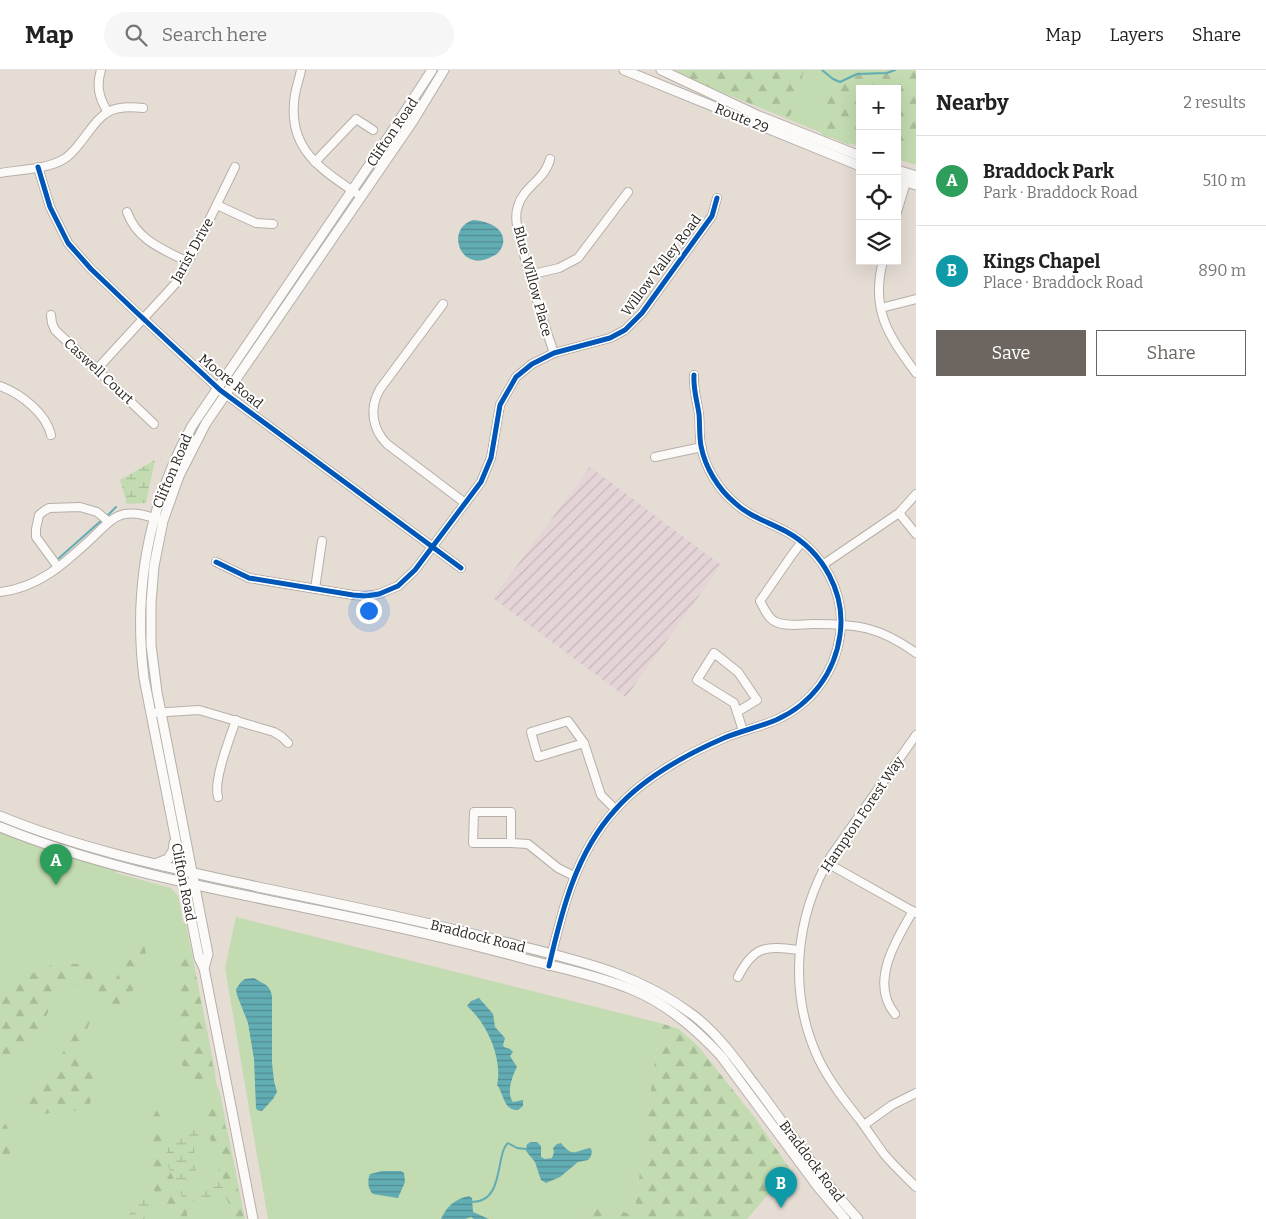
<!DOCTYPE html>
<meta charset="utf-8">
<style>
body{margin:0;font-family:Bitter,serif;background:#f6f6f6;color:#222}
.controls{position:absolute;right:15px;top:15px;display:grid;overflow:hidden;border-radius:0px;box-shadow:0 5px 20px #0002}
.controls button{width:45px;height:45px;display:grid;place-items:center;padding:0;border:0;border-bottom:1px solid #e0e0e0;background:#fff;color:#222;font:25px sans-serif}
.you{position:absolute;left:368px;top:540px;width:18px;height:18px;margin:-12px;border:4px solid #fff;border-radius:50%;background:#1a73e8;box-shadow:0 0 0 8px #1a73e833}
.badge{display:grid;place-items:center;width:32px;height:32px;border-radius:50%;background:#6d6660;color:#fff;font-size:16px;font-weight:700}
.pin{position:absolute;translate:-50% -41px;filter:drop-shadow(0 1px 2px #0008)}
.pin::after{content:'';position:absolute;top:26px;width:18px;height:15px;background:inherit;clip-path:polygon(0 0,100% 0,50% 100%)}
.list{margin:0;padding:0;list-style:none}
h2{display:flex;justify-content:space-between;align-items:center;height:65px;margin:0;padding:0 20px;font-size:21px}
h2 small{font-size:16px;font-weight:400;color:#767676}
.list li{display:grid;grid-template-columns:32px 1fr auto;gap:15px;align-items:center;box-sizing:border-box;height:90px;padding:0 20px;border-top:1px solid #e0e0e0}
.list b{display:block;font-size:19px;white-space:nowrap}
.list p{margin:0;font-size:16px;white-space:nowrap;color:#767676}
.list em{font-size:16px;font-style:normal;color:#767676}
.actions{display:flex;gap:10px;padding:15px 20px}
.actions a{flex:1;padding:11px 0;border:1px solid #6d6660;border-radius:0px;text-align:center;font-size:18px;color:#6d6660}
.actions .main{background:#6d6660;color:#fff}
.icon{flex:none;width:28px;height:28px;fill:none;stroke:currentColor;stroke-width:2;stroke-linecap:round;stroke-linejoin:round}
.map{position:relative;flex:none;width:916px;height:1149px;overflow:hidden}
header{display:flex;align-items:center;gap:30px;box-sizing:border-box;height:70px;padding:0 25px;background:#fff;border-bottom:1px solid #e0e0e0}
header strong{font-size:24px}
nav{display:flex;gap:28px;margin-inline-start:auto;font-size:18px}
.search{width:350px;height:45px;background:#f6f6f6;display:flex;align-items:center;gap:12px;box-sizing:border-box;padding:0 18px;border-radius:28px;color:#767676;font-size:19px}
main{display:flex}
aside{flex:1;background:#fff}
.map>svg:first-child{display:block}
.industrial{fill:url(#industrial-furrows)}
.green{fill:#c2dbb0}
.forest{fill:url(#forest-firs)}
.wetland{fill:url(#wetland-marsh)}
.water{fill:url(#water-rules)}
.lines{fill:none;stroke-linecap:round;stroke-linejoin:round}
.stream{stroke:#62acb4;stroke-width:2}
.minor-casing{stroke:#b6afa9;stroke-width:10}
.major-casing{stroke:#b6afa9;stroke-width:11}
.minor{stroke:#fbfaf9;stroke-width:8}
.major{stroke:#fbfaf9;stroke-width:9}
.cycleway-casing{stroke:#fff;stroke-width:8}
.cycleway{stroke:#0057b8;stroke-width:5}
.labels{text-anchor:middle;stroke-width:4;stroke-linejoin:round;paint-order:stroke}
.street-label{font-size:14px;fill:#2c2621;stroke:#fff}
</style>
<header>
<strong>Map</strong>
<div class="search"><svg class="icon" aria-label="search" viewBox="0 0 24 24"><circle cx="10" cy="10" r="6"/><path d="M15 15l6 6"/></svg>Search here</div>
<nav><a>Map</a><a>Layers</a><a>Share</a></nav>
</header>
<main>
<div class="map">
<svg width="916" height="1149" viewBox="0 0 916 1149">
<defs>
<pattern id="industrial-furrows" width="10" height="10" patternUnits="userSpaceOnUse" patternTransform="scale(1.25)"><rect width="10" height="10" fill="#e5d4d7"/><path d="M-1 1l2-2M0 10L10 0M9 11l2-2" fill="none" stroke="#c5b6b8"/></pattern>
<pattern id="forest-firs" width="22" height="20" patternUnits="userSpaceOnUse" patternTransform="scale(1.25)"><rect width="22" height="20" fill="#c2dbb0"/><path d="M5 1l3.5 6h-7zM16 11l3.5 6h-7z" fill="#a7bc97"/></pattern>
<pattern id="wetland-marsh" width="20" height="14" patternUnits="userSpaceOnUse" patternTransform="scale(1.25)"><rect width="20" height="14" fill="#c2dbb0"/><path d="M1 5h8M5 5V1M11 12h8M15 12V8" fill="none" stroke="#a7bc97"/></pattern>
<pattern id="water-rules" width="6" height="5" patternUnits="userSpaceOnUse" patternTransform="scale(1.25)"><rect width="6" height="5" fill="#62acb4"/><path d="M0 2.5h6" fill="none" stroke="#518c92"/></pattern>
</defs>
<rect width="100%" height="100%" fill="#e5dcd4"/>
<!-- industrial -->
<polygon class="industrial" points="590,397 721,495 626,627 493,528"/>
<!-- green -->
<g class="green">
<polygon points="687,0 916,0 916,95 897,89 897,19 860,19 860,76 849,73 849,75 830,67 835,67 820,60 822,63 788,49 791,43"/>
<polygon points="0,757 120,795 116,803 171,818 178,826 183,852 186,854 215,1001 216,1013 220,1023 245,1149 0,1149"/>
<polygon points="236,847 660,953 634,1147 593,1131 588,1149 268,1149 225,898"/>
</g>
<!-- forest -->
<g class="forest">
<polygon points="666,0 804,0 794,37 788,49"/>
<path d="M 836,0 L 916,0 L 916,76 L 897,69 L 897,19 L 860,19 L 860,58 C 788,91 837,27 836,0 Z"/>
<path d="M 141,867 C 149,883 145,888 139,904 C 135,919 129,929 118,942 L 107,943 L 82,914 L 66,916 L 54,928 L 41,958 L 28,976 L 0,1003 L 0,915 L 21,909 L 58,892 L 85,895 L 98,908 L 114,911 L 132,886 Z"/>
<polygon points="186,878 191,879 215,1008 204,1022 196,1020 187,1008 181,991 179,967 180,946 177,901"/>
<path d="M 85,941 L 91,941 L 93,946 C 80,974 74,983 98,1008 L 91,1026 L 89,1043 C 61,1036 53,1044 27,1047 L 21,1035 C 26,1021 37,1012 51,1007 L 79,949 Z"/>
<polygon points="660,953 679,959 698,976 755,1048 790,1099 747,1149 588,1149 593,1130 634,1146"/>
<path d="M 220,1031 L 244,1149 L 233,1149 L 233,1145 L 223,1119 L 223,1107 L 219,1099 C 223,1081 204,1066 201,1049 L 213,1034 Z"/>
<polygon points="150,1034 154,1036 164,1052 169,1072 166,1087 169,1098 178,1117 181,1128 187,1134 187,1149 166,1149 147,1104 147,1087 150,1072 146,1043 146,1035"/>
<path d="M 6,1054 C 15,1075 12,1086 0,1106 L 0,1058 Z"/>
</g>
<!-- wetland -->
<g class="wetland">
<polygon points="155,390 146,433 127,434 120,410"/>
<path d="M 194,1060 L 202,1066 L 194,1079 L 195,1095 L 197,1103 L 190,1106 L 185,1111 L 188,1123 L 205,1116 L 219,1099 C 226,1111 225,1123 213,1130 L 202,1127 L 187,1134 C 181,1127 180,1121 176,1113 C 166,1093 160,1082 177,1063 C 184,1067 187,1067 194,1060 Z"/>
<polygon points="147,1121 153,1133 153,1139 146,1149 122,1149 132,1142"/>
</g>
<!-- water -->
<g class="water">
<path d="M 473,150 C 486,151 506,157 503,174 C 501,180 498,184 493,186 C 461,205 444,159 473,150 Z"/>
<path d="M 254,908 C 263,914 270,914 272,926 L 272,993 L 274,1011 L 277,1022 L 273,1029 L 262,1041 L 257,1040 L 256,1038 L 254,989 L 248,953 L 237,925 L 236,919 L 241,912 L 245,909 Z"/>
<path d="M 479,928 L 493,944 L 495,957 L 505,968 L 503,975 L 504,977 L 510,979 L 513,982 L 510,986 L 517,997 C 512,1006 506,1024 513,1032 L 523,1030 L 523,1036 L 518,1040 C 503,1041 504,1023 497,1015 C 503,989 487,953 467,936 L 471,931 Z"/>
<path d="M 531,1072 L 537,1072 L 541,1076 L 541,1087 L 545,1089 L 552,1088 L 554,1082 L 553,1078 L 557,1074 L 561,1073 C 573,1088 575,1081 590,1078 L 592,1081 L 591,1086 L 588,1090 L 578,1092 L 560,1107 L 546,1113 L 541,1110 L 535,1092 L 526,1081 L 527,1074 Z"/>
<path d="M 382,1101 L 401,1101 L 404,1103 L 405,1112 L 398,1128 L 373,1124 C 368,1120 367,1110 370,1104 Z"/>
<path d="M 469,1126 L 472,1128 L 473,1142 L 489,1149 L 474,1149 L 471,1147 L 465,1149 L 441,1149 C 447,1136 455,1129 469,1126 Z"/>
</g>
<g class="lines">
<!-- stream -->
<g class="stream">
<polyline points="822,0 833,9 840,12 857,4 887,3 895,0"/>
<polyline points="107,446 116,437"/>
<polyline points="58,489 103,449"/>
<path d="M 472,1132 C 505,1132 495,1084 508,1073 L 517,1078 L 526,1079"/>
</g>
<!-- minor casing -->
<g class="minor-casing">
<g id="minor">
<path d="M 101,0 C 96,16 99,27 107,41"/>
<path d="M 301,0 C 299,11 294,22 294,34 C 290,80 322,100 356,123"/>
<path d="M 550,89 C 545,110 524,116 518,136 C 513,150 520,166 523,181 C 532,215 542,249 554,283"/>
<polyline points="315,92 356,49 373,60"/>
<polyline points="38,97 50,137 68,173 91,199 134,240 220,320 461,498"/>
<path d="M 0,103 C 19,100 48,99 64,89 C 71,85 75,79 80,73 C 102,45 105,34 143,38"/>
<polyline points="217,135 256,153 273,154"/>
<path d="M 127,142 C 137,170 162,179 188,192"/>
<polyline points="897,142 906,112"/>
<path d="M 883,191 C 870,240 889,266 916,303"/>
<polyline points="529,205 559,198 578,188 628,122"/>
<path d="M 443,234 L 380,319 C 369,338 372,359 387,374 L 465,433"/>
<polyline points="881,238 916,229"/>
<polyline points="51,245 52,253 55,260 154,354"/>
<polyline points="97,299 176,213 196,177 235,97"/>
<path d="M 0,316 C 21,324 46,343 51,365"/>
<polyline points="655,387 702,377"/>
<polyline points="899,443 916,464"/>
<path d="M 802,472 L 794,482 L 760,531 C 764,538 768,549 776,552 C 787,557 803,554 814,554 C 858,554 880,557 916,583"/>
<polyline points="216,492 249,508 353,525 366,526 379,524 398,516 415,500 481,412 491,388 500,335 516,307 532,294 554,283 610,268 625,260 642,243 712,146 717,128"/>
<polyline points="824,494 899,443 916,424"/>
<polyline points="58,497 36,467 36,459 39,445 44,441 49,438 80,437 97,442 109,452"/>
<polyline points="315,519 322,471"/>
<path d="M 0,522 C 38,518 64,494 91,469 C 101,460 112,446 125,444 C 137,442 148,446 159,450"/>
<polygon points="714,583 738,602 757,630 737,642 734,633 697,610"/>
<polyline points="737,642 743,661"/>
<polyline points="151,643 199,640 274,662 282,667 288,673"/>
<polygon points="568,651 584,673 538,687 531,662"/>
<path d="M 916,665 L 831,786 C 794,848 788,924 819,990 C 830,1012 845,1031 860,1050 C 868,1061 876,1073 884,1084 C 894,1096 905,1106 916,1117"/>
<polyline points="584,673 601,725 615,739"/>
<path d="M 218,727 C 213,710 230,668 236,650"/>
<polygon points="474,742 511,742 511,773 473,773"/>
<polyline points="511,773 528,774 558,798 574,806"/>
<polyline points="827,793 916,843"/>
<path d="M 549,896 C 562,840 576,783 615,740 C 643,708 685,685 724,668 C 741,661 759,657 776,650 C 812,634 835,602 840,565 C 846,523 823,482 787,462 C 769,452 750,447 735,433 C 718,419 705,397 701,376 C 699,365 700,354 699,344 C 697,330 693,319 694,305"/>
<path d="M 738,907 C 754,875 766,876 799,880"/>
<path d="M 895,944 C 869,913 896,870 913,841"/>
<polyline points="864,1055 892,1035 916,1023"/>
</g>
</g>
<!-- major casing -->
<g class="major-casing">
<g id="major">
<polyline points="624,0 860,96"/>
<polyline points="661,0 759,46 860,86"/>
<polyline points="897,100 916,106"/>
<polyline points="897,109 916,115"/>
<path d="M 0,746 C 82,780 171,798 258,817 C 341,834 423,851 505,872 C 573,890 635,901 693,945 C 718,964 736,990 755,1015 C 789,1060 820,1108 858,1149"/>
<path d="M 0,757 C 101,798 209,818 316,840 C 385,854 454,869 522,888 C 558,898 597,905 633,920 C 667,934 696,959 721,986 L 818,1117 L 845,1149"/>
<polyline points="155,794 168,789 173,781 174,773"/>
<polyline points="204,898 208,884 157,622 151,575 151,533 154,496 163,451 179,406 206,353 413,51 444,0"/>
<path d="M 253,1149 L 204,898 L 199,888 L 144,608 C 133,520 149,434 192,356 L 389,66 L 432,0"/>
</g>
</g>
<!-- minor -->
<use href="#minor" class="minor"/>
<!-- major -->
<use href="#major" class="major"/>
<!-- cycleway casing -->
<g class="cycleway-casing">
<g id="cycleway">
<polyline points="38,97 50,137 68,173 91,199 134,240 220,320 461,498"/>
<polyline points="216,492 249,508 353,525 366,526 379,524 398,516 415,500 481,412 491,388 500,335 516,307 532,294 554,283 610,268 625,260 642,243 712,146 717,128"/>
<path d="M 549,896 C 562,840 576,783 615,740 C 643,708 685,685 724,668 C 741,661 759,657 776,650 C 812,634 835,602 840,565 C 846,523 823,482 787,462 C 769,452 750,447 735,433 C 718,419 705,397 701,376 C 699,365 700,354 699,344 C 697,330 693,319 694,305"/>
</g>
</g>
<!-- cycleway -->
<use href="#cycleway" class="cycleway"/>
</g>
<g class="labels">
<!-- street labels -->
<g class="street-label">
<text transform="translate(742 48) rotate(22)" y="5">Route 29</text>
<text transform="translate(392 62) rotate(-56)" y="5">Clifton Road</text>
<text transform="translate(192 180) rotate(-61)" y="5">Jarist Drive</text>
<text transform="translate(661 195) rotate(-53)" y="5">Willow Valley Road</text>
<text transform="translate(533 211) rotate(75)" y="5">Blue Willow Place</text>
<text transform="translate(99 301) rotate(43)" y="5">Caswell Court</text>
<text transform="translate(231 311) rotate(39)" y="5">Moore Road</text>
<text transform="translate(172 401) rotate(-67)" y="5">Clifton Road</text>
<text transform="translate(862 744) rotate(-56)" y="5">Hampton Forest Way</text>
<text transform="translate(184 812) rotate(79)" y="5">Clifton Road</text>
<text transform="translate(478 866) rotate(14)" y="5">Braddock Road</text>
<text transform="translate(812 1091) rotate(53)" y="5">Braddock Road</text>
</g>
</g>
</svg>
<div class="controls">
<button>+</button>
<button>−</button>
<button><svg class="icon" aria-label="locate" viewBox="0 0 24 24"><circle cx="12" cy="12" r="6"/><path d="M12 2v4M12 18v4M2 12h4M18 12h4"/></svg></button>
<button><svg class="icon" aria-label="layers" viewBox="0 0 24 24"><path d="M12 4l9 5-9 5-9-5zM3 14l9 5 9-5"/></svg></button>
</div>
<div class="you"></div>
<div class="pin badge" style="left:56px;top:815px;background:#2e9e5b">A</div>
<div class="pin badge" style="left:781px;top:1138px;background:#0f9aa8">B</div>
</div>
<aside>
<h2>Nearby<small>2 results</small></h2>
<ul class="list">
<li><span class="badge" style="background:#2e9e5b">A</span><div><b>Braddock Park</b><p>Park · Braddock Road</p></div><em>510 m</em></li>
<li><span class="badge" style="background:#0f9aa8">B</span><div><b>Kings Chapel</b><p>Place · Braddock Road</p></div><em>890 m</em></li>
</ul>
<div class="actions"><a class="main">Save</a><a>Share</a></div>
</aside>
</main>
